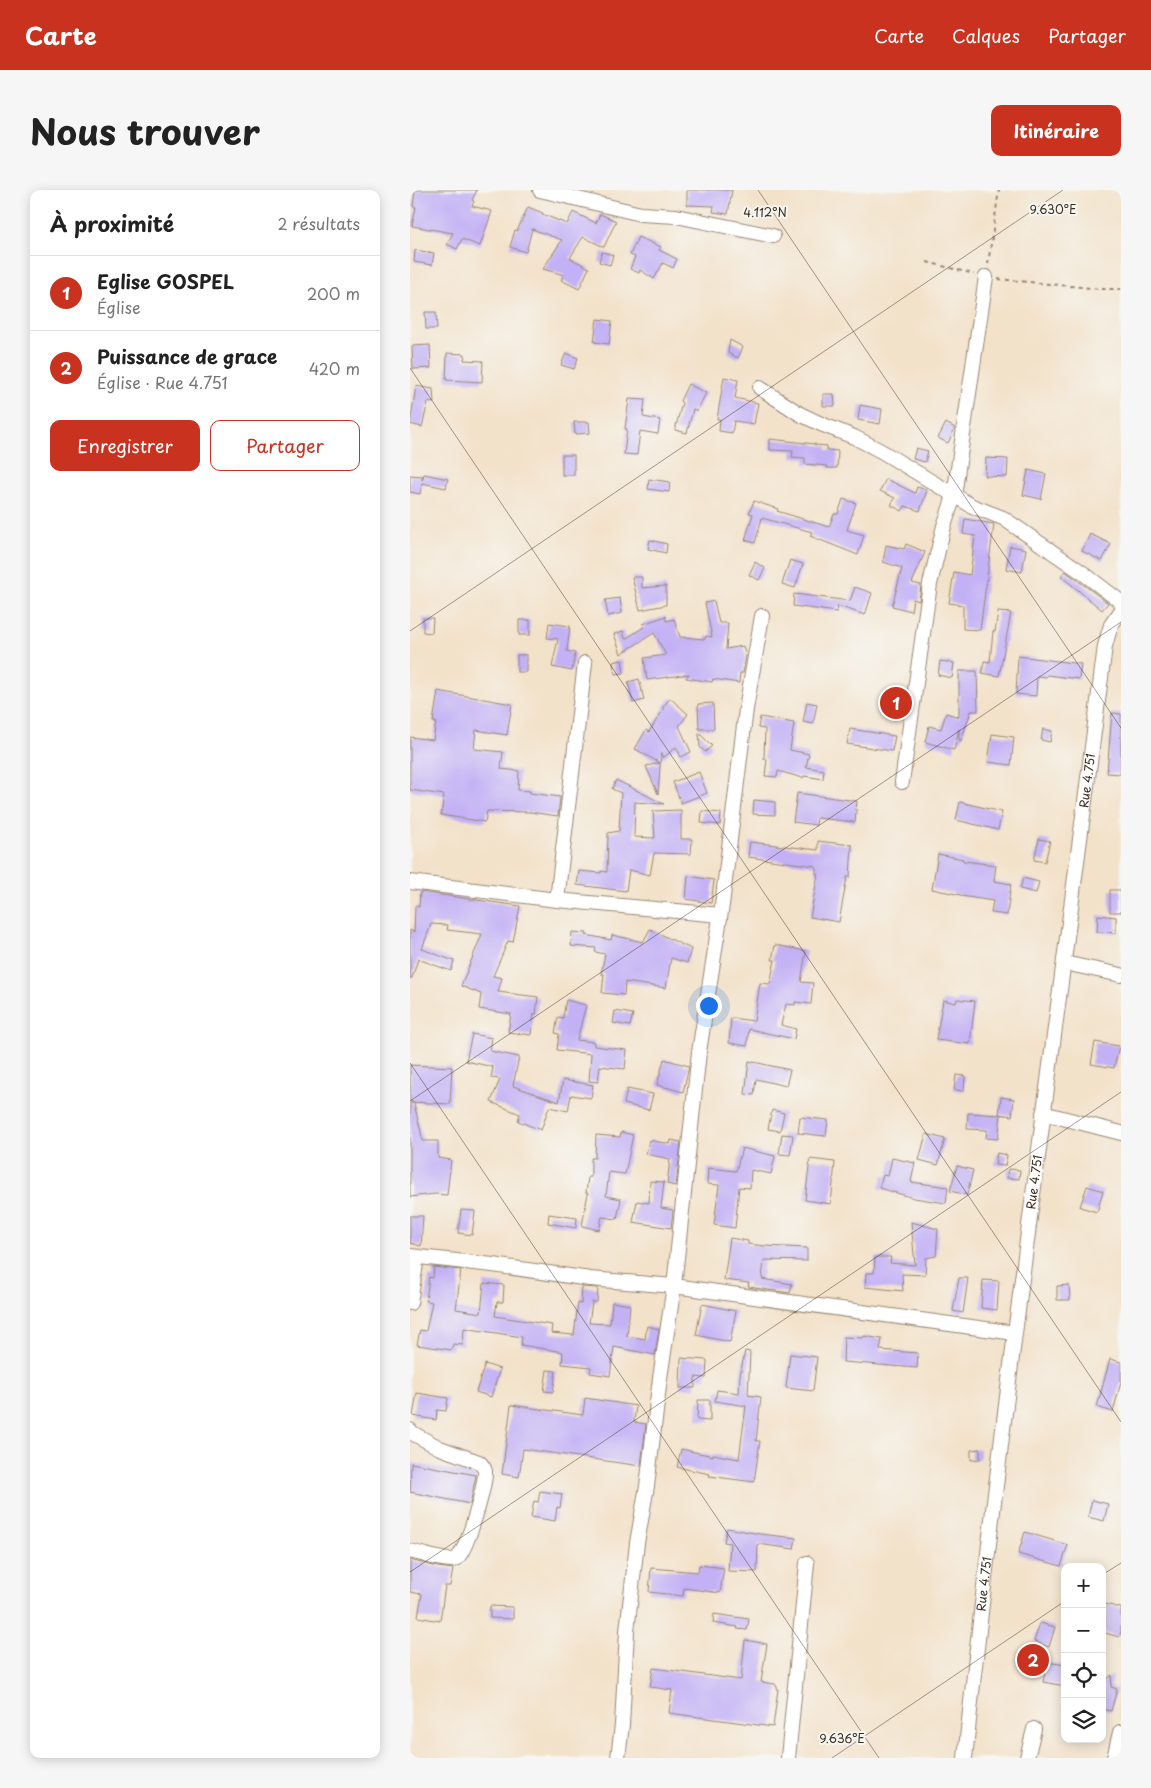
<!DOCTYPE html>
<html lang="fr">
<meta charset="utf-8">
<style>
body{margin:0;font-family:"Playpen Sans",sans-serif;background:#f6f6f6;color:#222}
.controls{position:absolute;right:15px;bottom:15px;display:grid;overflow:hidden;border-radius:10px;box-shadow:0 2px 12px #0003}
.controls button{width:45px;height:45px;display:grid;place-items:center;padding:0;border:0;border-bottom:1px solid #e0e0e0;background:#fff;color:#222;font:25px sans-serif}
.you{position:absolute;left:298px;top:815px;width:18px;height:18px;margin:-12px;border:4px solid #fff;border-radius:50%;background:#1a73e8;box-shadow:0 0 0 8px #1a73e833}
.badge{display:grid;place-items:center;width:32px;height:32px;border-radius:50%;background:#c8321e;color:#fff;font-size:16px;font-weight:700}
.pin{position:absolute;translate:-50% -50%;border:2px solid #fff;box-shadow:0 1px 5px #0006}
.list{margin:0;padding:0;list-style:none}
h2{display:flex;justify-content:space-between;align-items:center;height:65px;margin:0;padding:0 20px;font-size:21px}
h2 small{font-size:16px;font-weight:400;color:#767676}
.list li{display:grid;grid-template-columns:32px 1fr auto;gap:15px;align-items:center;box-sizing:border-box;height:75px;padding:0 20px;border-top:1px solid #e0e0e0}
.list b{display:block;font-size:19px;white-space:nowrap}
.list p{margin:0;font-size:16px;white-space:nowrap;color:#767676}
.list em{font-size:16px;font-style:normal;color:#767676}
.actions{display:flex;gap:10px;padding:15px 20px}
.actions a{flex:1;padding:11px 0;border:1px solid #c8321e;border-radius:10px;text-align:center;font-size:18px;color:#c8321e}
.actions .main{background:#c8321e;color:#fff}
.icon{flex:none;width:28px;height:28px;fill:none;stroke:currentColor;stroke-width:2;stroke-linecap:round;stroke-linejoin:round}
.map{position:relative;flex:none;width:711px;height:1568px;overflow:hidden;border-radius:10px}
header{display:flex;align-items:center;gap:30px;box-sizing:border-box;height:70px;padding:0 25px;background:#c8321e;color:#fff}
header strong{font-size:24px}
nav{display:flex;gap:28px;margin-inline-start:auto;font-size:18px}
.intro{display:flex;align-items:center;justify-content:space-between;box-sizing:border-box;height:120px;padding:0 30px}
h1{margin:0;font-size:35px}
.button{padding:12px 22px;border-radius:10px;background:#c8321e;color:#fff;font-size:18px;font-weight:700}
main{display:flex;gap:30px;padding:0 30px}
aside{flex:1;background:#fff;border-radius:10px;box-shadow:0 2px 12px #0003}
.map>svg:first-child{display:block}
.building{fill:#c2b1f5}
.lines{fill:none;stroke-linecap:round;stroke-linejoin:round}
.minor-casing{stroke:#978674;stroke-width:16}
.path{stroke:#978674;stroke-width:2;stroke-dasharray:4 4;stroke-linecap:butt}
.minor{stroke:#fff;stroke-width:14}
.ticks{fill:none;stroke:#3b2a1e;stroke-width:1;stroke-opacity:0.45}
.labels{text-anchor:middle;stroke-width:4;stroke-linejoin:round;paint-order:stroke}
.street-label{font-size:12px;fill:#3b2a1e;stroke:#f6f6f2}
.ticks-label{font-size:12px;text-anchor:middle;fill:#3b2a1e;stroke:#f6f6f2;stroke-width:4;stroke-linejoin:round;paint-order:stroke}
</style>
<header>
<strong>Carte</strong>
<nav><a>Carte</a><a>Calques</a><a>Partager</a></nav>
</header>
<div class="intro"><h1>Nous trouver</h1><a class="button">Itinéraire</a></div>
<main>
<aside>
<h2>À proximité<small>2 résultats</small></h2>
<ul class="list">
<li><span class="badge">1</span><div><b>Eglise GOSPEL</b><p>Église</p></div><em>200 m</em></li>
<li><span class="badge">2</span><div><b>Puissance de grace</b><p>Église · Rue 4.751</p></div><em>420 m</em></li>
</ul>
<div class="actions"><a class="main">Enregistrer</a><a>Partager</a></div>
</aside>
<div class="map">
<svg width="711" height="1568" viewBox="0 0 711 1568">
<rect width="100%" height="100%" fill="#f6f6f2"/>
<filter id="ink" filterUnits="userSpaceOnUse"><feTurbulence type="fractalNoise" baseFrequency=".02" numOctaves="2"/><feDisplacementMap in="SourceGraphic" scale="10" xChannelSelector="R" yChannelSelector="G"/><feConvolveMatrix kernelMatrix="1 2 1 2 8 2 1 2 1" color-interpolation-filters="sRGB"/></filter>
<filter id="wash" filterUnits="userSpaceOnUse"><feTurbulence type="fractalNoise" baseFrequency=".0096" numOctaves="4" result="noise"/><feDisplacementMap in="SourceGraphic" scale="20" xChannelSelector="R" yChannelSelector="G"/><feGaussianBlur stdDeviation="1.12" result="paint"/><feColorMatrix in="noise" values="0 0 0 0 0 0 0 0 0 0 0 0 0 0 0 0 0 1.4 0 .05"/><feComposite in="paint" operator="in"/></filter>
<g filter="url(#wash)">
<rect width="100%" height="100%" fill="#f3e2ca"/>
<g id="blocks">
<!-- building -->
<g class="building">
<polygon points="5,0 67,0 62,10 64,11 62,16 82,21 70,56 52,49 47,59 37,54 43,43 2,36 6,17 3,17"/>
<polygon points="277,0 322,0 318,24 303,22 304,16 277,15"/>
<polygon points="118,17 133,23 132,24 157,34 163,22 186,33 190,24 206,31 194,57 173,47 160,68 179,78 169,99 151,90 154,85 133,79 152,50 122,39 116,62 100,57 105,40 107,41"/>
<polygon points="228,47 251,57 249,60 267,69 263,78 253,73 244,89 230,80 229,83 220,79 225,67 220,65"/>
<polygon points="5,60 24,63 22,75 4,72"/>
<polygon points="192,62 203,65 200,75 189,72"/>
<polygon points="15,122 26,122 27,139 16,139"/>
<polygon points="187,129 202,131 199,154 184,152"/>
<polygon points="320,150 333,157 328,168 318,163"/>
<polygon points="20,155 21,178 3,179 2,156"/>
<polygon points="37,163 55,164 54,170 73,171 72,192 36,190"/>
<polygon points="156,163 168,168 164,179 151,175"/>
<polygon points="314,187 328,190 325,208 348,213 344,234 324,231 322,243 309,241 310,229 307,229"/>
<polygon points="278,194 296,203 287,221 283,219 277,243 265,240 272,213 270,211"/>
<polygon points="6,196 23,199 24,213 18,212 12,237 0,234"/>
<polygon points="413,204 424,204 425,216 413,216"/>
<polygon points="219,209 235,210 233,227 250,230 248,244 230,241 227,265 214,264 217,239 215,239"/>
<polygon points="450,215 472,219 470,234 448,230"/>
<polygon points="164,232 179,232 180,243 165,244"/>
<polygon points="536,233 545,238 538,253 528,248"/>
<polygon points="360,249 405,254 405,255 417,256 417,260 428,261 427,278 417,278 417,276 395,274 395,268 382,267 383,261 360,260"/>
<polygon points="506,258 518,261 515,272 503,269"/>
<rect x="152" y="265" width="12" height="20"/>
<polygon points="576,268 598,269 597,287 575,286"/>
<polygon points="618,280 636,284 631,309 613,305"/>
<polygon points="14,284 38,289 36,298 12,293 10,304 0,302 0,285 13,286 12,290"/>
<polygon points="239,289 260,292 259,302 238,299"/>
<polygon points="476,289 505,303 507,297 517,300 510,321 495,316 492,321 481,315 485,308 470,301"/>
<polygon points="433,309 446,313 437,340 454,345 448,365 400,346 402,342 352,328 345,353 335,350 343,324 339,323 344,311 368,319 367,321 419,337 424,324 428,324"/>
<polygon points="555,329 584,334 570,440 553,439 553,415 539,413 544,382 560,385 565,346 553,344"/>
<polygon points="680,344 701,354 692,371 672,361"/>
<polygon points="240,350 257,354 256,363 238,359"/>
<polygon points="496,354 515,362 502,393 511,395 509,411 503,409 501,421 482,416 492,378 473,372 476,355 494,359"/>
<polygon points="600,356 616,359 612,382 596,379"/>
<polygon points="380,370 393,374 385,398 372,394"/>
<polygon points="345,372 355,378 349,390 339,385"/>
<polygon points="655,381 698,413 692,420 651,386"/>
<polygon points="222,387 232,387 232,398 256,396 256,415 230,420"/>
<polygon points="445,397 462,403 455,425 428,416 427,422 383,416 384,404 440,411"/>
<polygon points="210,408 212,423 198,426 195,410"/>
<polygon points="304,411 309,433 318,433 316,459 333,456 336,466 333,483 330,483 329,493 303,489 302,492 276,488 279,484 237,490 234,468 256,465 244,443 211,464 204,444 213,441 215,449 234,437 233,434 256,426 256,431 264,429 270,447 295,449 296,446 302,447 295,413"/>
<polygon points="588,422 601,423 589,486 572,483 574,471 580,472 583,441 585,442"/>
<polygon points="13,428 23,428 22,443 13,442"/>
<rect x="109" y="430" width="11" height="15"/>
<polygon points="139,433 160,436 157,461 165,463 162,481 142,477 148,449 137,448"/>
<rect x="107" y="465" width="9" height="17"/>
<polygon points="608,466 671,474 669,489 637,485 636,487 627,486 626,506 606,504"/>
<polygon points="212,470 214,483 205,484 203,472"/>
<polygon points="530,471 544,473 542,488 528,485"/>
<polygon points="549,481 567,481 568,521 561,521 551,551 549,550 549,539 544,560 515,552 519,536 531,539 536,523 549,527"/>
<polygon points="229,489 234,510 223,513 218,492"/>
<polygon points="28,501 102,514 97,545 66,540 64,559 93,562 91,579 109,581 108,600 120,601 120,603 150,607 148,626 119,622 77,621 75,632 31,625 34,605 0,600 0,547 23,550 26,532 23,532"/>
<polygon points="260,508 278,524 269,536 281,562 271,567 266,557 253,568 251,563 248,604 236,576 250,573 225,559 236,540 239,542 253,520 253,517"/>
<polygon points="397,512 407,514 403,534 393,532"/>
<polygon points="303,513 304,539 289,539 288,514"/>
<polygon points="702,523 711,524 711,584 697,583"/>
<polygon points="350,527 384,533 380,560 399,564 396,577 414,580 413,589 394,586 393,588 368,581 367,587 355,586 357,569 354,569 355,539 348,538"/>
<polygon points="440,539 485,546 482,561 437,554"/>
<polygon points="633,539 642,541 640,552 631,550"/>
<polygon points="289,543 302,556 295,562 290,557"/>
<polygon points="582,544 604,547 601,575 578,572"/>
<polygon points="289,582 297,603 271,613 263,592"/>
<polygon points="206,590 254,614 225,612 224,647 245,648 243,621 271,620 271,649 282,649 281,664 244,663 240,685 219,680 216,701 167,695 169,681 191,683 191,681 197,682 198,643 209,641 211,603 202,599"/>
<polygon points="387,603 447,611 445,632 407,628 406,635 383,632"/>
<polygon points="344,610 365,612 365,625 343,624"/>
<polygon points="550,612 592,622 588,640 546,630"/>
<polygon points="292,621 311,623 310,635 291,633"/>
<polygon points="629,649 640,651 635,672 624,670"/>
<polygon points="408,651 442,655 440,687 437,687 429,732 400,727 408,684 406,684 406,676 338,667 340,652 408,660"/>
<polygon points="528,664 553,669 553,671 586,675 584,691 601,694 597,725 581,723 583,711 551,706 551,705 522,699"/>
<polygon points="278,686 304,690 301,713 276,709"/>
<polygon points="613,688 629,692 626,703 610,699"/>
<rect x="700" y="700" width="11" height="22"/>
<polygon points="10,702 110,716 103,752 98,751 83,786 92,788 88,802 128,807 126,824 124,824 121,845 98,842 101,824 69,819 71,804 51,796 72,744 37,740 38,735 21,734 12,759 44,771 41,781 8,769 2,788 0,788 0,740 4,742 5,716 9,717"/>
<polygon points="688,725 706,727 706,743 687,742"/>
<polygon points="240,739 281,759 277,773 261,768 256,798 215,792 214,805 192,803 194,784 191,784 195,764 185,762 186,758 161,756 162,742 177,743 176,745 201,750 202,745 233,752"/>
<polygon points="365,755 396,761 391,792 403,793 401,814 385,812 385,815 376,814 371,835 386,839 384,849 339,839 337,856 319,853 321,828 344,831 350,793 360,794 365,770 362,770"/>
<polygon points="547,809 565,811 560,854 526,850 533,810 546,813"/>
<polygon points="156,810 176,815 167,850 184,852 184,856 217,860 215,879 190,876 188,892 179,891 181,864 147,860 149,844 145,843 148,827 153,828"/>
<polygon points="205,821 223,824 220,836 203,833"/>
<polygon points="62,844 82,848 80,861 109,867 103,896 149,912 153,890 183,895 181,908 161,905 158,921 139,917 131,940 108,931 110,924 81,912 90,889 81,888 83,877 56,871"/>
<polygon points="685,852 709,856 704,878 681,874"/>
<polygon points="254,869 279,876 273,902 247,895"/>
<polygon points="339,871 380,880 376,896 346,889 344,905 335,904"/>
<polygon points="0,875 42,877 40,914 0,912"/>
<polygon points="546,885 555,886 554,901 544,900"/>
<polygon points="217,899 243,904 239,920 214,914"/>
<polygon points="591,907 604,909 602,926 589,924"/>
<polygon points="0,913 4,913 13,951 28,951 28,968 41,970 37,1005 25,1004 0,1007"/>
<polygon points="362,920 374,923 370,941 358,939"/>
<polygon points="558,923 591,925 588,949 576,948 577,940 557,939"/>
<polygon points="390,927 418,930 416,946 388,943"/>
<polygon points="211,942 223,945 215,984 199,982 196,1006 211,1009 207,1029 192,1027 189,1040 172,1036 178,1003 176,1003 178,987 181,987 181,968 185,968 186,945 210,947"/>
<polygon points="372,944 383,945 380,965 369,964"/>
<polygon points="516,944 535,949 528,975 509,970"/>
<polygon points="239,950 260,954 261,950 271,952 266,996 257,994 260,969 236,964"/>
<polygon points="332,958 365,966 361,984 341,980 340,998 329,997 325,1038 304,1035 309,995 297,994 298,978 326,981"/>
<polygon points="587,963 597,965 595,976 585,975"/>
<polygon points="482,968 505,973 501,992 538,997 536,1013 504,1008 469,998 473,985 478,986"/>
<polygon points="400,969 425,972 421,1014 395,1010"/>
<polygon points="547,976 563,980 557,1005 540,1001"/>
<polygon points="598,979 610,980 609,989 597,988"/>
<polygon points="240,991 254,992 251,1018 263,1020 261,1038 223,1032 227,1011 239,1013"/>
<polygon points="677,996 693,1001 687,1022 670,1017"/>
<polygon points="51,1020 65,1021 62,1045 48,1043"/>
<polygon points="139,1024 167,1028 166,1038 138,1033"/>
<polygon points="0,1026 13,1026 11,1056 0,1053"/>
<polygon points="501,1032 528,1039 526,1066 516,1068 515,1085 492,1084 493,1101 455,1097 456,1083 464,1083 465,1067 481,1067 480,1073 505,1075"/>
<polygon points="320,1048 338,1051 338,1054 355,1056 397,1058 397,1071 354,1070 352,1089 382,1094 380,1103 338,1097 339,1093 314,1090"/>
<polygon points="24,1077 51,1080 46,1119 71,1123 74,1093 94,1095 93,1112 87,1112 85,1126 142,1135 141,1143 164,1145 168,1113 171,1114 172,1097 188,1098 187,1112 182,1112 179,1133 200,1134 202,1112 220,1115 217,1146 235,1149 237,1136 249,1139 245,1165 204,1157 200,1186 180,1183 181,1177 152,1174 153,1162 111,1155 112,1147 54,1138 53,1155 43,1154 42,1160 7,1155 10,1140 16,1141 22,1112 16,1111 19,1087 23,1088"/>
<polygon points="549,1088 558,1088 553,1123 543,1121"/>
<polygon points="573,1090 589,1091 587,1120 571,1118"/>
<polygon points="659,1095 660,1110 647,1110 647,1096"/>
<polygon points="292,1114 326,1121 320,1152 286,1145"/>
<polygon points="454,1146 472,1149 470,1160 508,1163 507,1178 433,1172 434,1147 453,1148"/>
<polygon points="335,1161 340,1162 338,1205 351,1207 346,1251 350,1251 344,1292 299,1286 300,1284 267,1277 271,1259 303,1266 303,1264 329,1269 336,1216 305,1211 307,1200 329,1203 330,1185"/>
<polygon points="380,1164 407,1167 403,1201 376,1198"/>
<polygon points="271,1168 297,1170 296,1188 285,1187 285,1198 270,1198"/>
<polygon points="700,1169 711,1172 711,1192 703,1222 687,1217"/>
<polygon points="75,1174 90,1179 81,1207 66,1202"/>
<polygon points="137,1180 146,1181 143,1202 134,1201"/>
<polygon points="7,1203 38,1208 36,1221 27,1220 26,1230 3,1226"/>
<polygon points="175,1208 226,1216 224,1232 236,1234 231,1276 113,1259 109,1287 92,1284 101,1215 173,1225"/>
<polygon points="288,1210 300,1210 300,1231 287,1230"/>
<polygon points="570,1259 570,1269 561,1270 561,1260"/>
<polygon points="1,1273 66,1285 60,1314 0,1302"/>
<polygon points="130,1301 152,1304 150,1318 147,1317 145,1331 121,1327 124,1311 128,1312"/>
<polygon points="682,1310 698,1314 694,1331 678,1327"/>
<polygon points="317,1338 350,1344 386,1348 384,1359 348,1354 347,1382 318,1381 320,1353 314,1352"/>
<polygon points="615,1342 658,1355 651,1376 608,1364"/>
<polygon points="0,1370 28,1377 43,1379 40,1396 35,1396 30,1431 8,1427 12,1404 0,1402"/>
<polygon points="289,1375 314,1378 310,1403 274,1398 273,1406 239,1402 241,1378 288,1382"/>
<polygon points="695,1414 711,1418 711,1442 709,1447 692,1442 692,1421"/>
<polygon points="80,1416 103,1417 103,1429 80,1428"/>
<polygon points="304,1424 339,1429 337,1440 327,1439 328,1437 303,1433"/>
<polygon points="630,1433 645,1437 639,1457 624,1451"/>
<polygon points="335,1450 357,1454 351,1492 365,1494 368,1499 363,1537 259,1523 262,1500 240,1497 243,1478 331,1490"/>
<polygon points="637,1472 655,1475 655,1496 633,1492"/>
<polygon points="702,1485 701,1497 707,1499 701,1521 692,1519 692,1493"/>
</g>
</g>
</g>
<g filter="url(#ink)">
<use href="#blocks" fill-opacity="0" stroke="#978674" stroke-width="1"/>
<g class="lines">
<!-- minor casing -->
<g class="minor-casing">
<g id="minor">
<polyline points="130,0 231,24 266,26 363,46"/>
<polyline points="350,198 390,224 411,234 444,247 471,261 562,316 593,328 673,383 711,412"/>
<polyline points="175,473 147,710 310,725"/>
<polyline points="492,592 520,394 534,336 544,306 576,87"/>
<polyline points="0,692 147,710"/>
<polyline points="654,773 711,785"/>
<polyline points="633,923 711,943"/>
<polyline points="0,1066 83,1075 180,1089 264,1096 605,1143"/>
<polyline points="0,1113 7,1067"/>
<path d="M 0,1240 L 2,1243 L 30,1258 L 69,1272 C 72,1275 74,1277 75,1281 C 76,1294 56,1365 46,1369 C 37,1373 11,1363 0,1361"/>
<polyline points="208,1568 212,1535 217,1441 227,1353 237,1296 250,1188 264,1096 289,862 312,715 336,519 352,426"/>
<polyline points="378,1568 397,1373"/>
<path id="s1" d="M 555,1568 C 594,1197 648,827 695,456 L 701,435 L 711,421"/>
<polyline points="617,1568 624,1539"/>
<polyline points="704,1568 710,1542"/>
</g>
</g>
<!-- path -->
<g class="path">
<polyline points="517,72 564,84"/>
<polyline points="578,74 589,0"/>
<polyline points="588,89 691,99 711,99"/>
</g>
<!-- minor -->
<use href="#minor" class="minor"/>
</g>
</g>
<!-- ticks -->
<path class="ticks" d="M 348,0 L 711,538M 0,178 L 711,1232M 0,441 L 653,0M 0,873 L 469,1568M 0,911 L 711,432M 0,1382 L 711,902M 692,1385 L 711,1373M 422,1568 L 655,1411"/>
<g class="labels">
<!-- street labels -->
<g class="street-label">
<text dy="4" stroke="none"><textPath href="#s1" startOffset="985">Rue 4.751</textPath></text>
<text dy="4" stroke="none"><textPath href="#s1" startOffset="580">Rue 4.751</textPath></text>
<text dy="4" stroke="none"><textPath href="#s1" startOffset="175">Rue 4.751</textPath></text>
</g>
</g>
<g class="ticks-label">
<text x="643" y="24">9.630°E</text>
<text x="355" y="27">4.112°N</text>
<text x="432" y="1553">9.636°E</text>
</g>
</svg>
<div class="controls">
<button>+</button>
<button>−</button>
<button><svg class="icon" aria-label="locate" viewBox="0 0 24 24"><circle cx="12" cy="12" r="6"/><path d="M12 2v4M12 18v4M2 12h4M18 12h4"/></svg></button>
<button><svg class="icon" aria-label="layers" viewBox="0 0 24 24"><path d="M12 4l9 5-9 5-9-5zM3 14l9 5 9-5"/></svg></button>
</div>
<div class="you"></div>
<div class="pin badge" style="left:486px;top:513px">1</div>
<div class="pin badge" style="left:623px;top:1470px">2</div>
</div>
</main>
